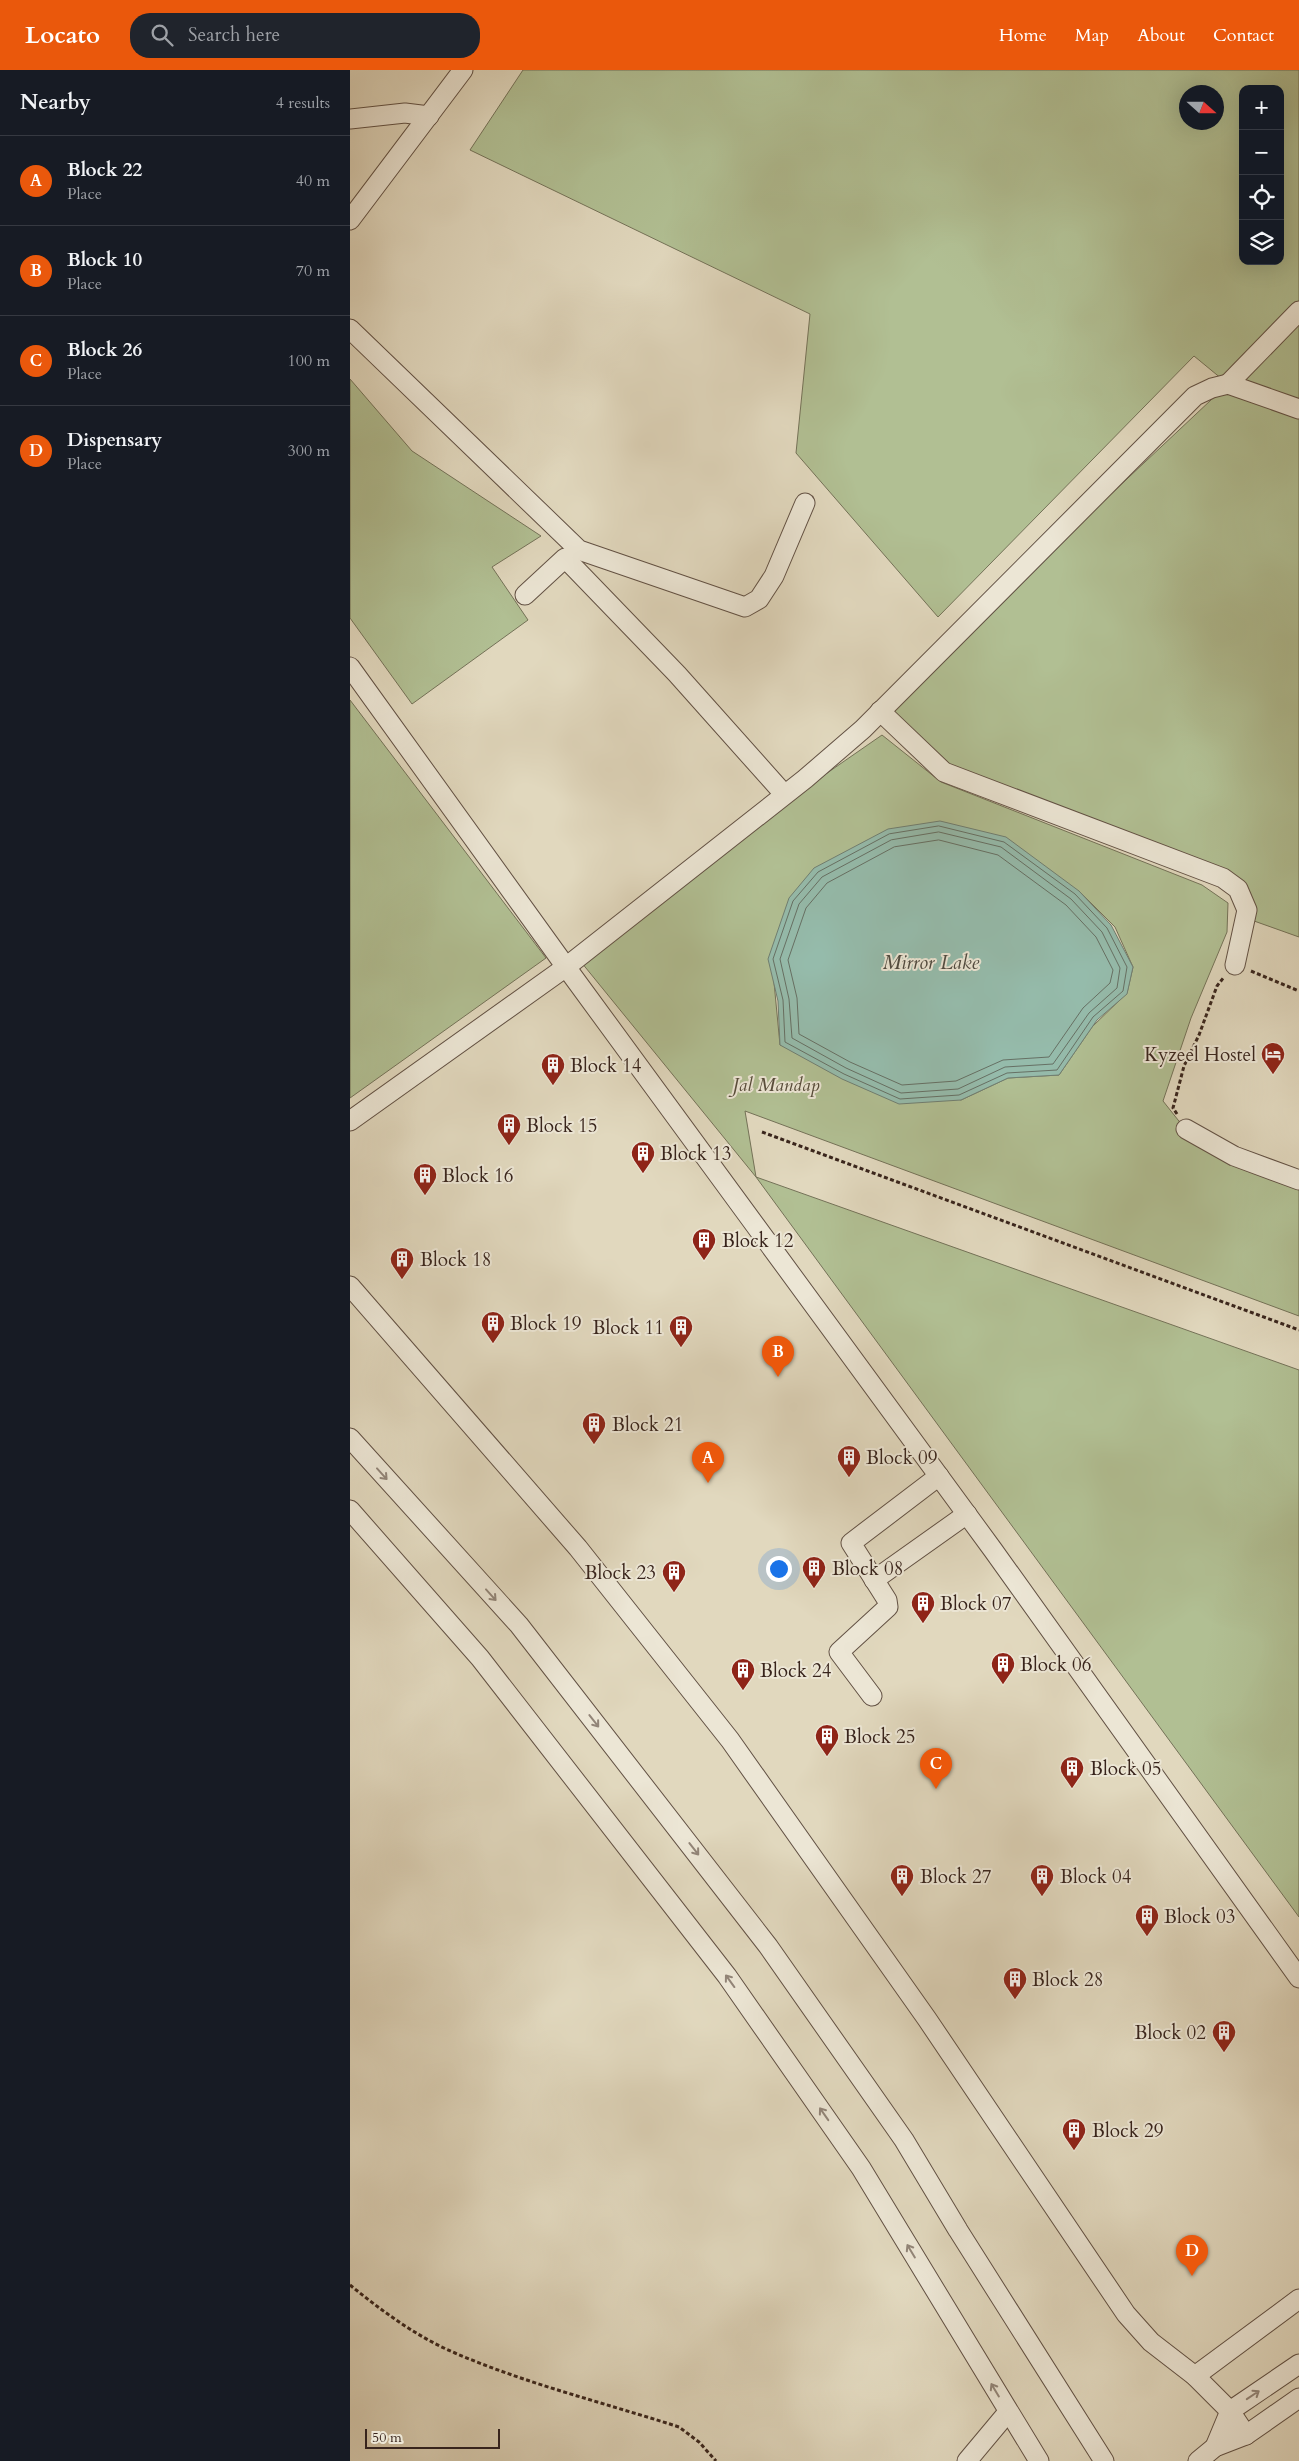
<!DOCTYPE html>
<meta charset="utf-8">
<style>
body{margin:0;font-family:Cardo,serif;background:#20242c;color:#f1f3f6}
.controls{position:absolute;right:15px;top:15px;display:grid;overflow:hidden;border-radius:10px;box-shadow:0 5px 20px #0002}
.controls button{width:45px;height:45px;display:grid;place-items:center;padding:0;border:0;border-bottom:1px solid #363941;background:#171b24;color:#f1f3f6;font:25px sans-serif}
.compass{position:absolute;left:829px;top:15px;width:45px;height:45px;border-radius:50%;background:#171b24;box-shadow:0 5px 20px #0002;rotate:111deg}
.scale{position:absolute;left:15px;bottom:12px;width:135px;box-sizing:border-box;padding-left:5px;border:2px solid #38241c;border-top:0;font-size:14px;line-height:18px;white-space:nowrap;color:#38241c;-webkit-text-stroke:4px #ece6d5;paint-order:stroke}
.you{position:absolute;left:428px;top:1498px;width:18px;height:18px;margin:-12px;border:4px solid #fff;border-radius:50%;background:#1a73e8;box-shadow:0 0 0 8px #1a73e833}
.badge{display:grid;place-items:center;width:32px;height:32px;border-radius:50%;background:#ea580c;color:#fff;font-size:16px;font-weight:700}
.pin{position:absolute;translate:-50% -41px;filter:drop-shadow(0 1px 2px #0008)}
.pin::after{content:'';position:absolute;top:26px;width:18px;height:15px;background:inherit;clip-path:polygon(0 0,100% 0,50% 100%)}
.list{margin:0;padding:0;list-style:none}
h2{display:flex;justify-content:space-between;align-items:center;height:65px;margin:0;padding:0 20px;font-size:21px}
h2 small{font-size:16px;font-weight:400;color:#9ea1a6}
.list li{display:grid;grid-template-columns:32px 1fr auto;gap:15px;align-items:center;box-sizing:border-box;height:90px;padding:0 20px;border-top:1px solid #363941}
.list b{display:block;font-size:19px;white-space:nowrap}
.list p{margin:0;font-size:16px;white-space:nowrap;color:#9ea1a6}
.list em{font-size:16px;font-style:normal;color:#9ea1a6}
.icon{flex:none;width:28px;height:28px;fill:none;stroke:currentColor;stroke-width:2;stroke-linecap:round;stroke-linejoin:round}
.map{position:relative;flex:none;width:949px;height:2391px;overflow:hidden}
header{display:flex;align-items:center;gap:30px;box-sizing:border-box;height:70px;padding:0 25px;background:#ea580c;color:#fff}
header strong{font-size:24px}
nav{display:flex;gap:28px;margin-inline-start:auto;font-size:18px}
.search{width:350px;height:45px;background:#20242c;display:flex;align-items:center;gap:12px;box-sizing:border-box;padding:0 18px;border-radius:20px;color:#9ea1a6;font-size:19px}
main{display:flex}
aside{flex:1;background:#171b24}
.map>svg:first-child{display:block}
.green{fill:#b1bf93;stroke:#747258;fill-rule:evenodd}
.water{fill:#95bbab;stroke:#707f72}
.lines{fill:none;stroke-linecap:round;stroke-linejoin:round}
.shore{stroke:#667064;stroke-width:1}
.minor-casing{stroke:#625144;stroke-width:21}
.path{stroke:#38241c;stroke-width:3;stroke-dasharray:4 2.5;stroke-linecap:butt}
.minor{stroke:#ece6d5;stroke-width:19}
.oneway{stroke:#928578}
.labels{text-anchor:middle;stroke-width:4;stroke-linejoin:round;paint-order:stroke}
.poi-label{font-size:19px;fill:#38241c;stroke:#ece6d5;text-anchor:start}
.park-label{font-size:19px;font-style:italic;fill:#564b3a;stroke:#ece6d5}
.water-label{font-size:20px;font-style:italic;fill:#4f4a40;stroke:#ece6d5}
</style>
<header>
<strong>Locato</strong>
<div class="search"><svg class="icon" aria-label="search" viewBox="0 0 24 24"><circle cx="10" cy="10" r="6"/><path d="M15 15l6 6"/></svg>Search here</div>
<nav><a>Home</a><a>Map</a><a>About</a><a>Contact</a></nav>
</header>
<main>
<aside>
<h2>Nearby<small>4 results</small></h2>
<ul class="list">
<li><span class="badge">A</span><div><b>Block 22</b><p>Place</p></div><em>40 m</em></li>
<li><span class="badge">B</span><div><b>Block 10</b><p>Place</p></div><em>70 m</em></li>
<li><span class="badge">C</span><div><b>Block 26</b><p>Place</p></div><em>100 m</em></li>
<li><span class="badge">D</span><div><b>Dispensary</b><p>Place</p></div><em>300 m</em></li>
</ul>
</aside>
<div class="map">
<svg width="949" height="2391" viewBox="0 0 949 2391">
<rect width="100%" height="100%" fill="#e1d8be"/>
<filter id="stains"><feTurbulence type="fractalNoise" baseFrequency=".004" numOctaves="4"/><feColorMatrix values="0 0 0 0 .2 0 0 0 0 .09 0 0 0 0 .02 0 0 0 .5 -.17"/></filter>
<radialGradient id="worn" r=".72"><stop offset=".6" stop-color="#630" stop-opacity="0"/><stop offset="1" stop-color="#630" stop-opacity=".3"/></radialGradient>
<!-- green -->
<g class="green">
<path d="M 173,0 L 949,0 L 949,867 L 890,846 L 873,808 L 583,694 L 530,641 L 878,314 L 844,286 L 588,547 L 446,383 L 460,244 L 120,80 ZM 893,19 L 930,19 L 930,191 L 893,191 ZM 836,22 L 866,22 L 866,52 L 836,52 Z"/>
<polygon points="0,309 62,381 191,466 142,497 178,550 62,634 0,548"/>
<polygon points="0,630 196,888 0,1028"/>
<path d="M 532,665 L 591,712 L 852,815 L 878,833 L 877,862 L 841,948 L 813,1031 L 836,1060 L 949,1106 L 949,1246 L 395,1041 L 406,1107 L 949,1300 L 949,1847 L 406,1107 L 227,887 L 350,791 ZM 729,821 L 765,857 L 783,897 L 777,923 L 742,957 L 709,1005 L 658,1008 L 611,1030 L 430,975 L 421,881 Z"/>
</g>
<!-- water -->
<polygon class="water" points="590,751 656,767 729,821 761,855 783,897 777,924 747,950 709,1005 658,1008 611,1030 549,1034 492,1009 430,975 428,931 418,889 439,828 464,798 538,759"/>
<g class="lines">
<!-- shore -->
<g class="shore">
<polygon points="589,756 654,772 725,824 757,858 777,897 773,921 743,947 707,1000 657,1003 609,1025 550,1029 494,1004 435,972 433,930 423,889 443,831 468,802 539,764"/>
<polygon points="589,762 651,777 721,829 752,862 770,898 767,918 739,943 703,994 655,997 608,1019 551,1023 496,998 442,968 439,929 430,889 449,834 472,807 541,770"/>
<polygon points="589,770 648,785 716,835 746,867 763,900 760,913 733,938 699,987 653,990 606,1011 552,1015 500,992 449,964 447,928 438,890 456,838 477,813 544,777"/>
</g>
<!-- minor casing -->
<g class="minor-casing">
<g id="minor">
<polyline points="0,49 55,43 79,46"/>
<polyline points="0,150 113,0"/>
<polyline points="0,259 229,480 395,537 409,529 424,506 455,433"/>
<polyline points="878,314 949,241"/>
<polyline points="175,525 215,488 327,604 434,724"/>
<polyline points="0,597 216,897 455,709 513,659 845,326 862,318 878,314 949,339"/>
<polyline points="530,641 594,702 873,808 888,819 897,840 885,895"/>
<polyline points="0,1051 216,897 643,1480 949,1908"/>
<polyline points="836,1059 884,1086 949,1110"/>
<polyline points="0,1216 228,1478 380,1670 577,1949 776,2244 801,2272 845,2306 880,2341 896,2365"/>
<polyline points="0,1368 169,1555 418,1876 554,2070 608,2160 754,2391"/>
<polyline points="0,1440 130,1588 377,1906 511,2098 689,2391"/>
<polyline points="524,1510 617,1444"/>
<polyline points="522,1626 489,1582 538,1537 537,1530 501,1473 589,1406"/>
<polyline points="845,2306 949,2229"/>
<polyline points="865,2377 880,2341 949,2294"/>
<polyline points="617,2391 658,2342"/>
<polyline points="848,2391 865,2377 896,2365 949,2328"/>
</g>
</g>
<!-- path -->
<g class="path">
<polyline points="901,901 949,921"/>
<polyline points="827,1044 823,1038 834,996 849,965 867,916 874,907"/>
<polyline points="412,1062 949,1260"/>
<path d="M 0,2215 C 32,2241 67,2267 105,2283 C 177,2314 255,2333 329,2357 L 349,2372 L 366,2391"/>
</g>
<!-- minor -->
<use href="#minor" class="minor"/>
</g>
<!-- one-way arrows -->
<defs><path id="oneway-shaft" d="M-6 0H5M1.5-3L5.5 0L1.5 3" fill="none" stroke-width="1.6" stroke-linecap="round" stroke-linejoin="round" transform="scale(1.25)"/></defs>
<g class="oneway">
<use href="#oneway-shaft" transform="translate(32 1404) rotate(48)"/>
<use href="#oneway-shaft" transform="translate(141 1525) rotate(48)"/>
<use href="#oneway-shaft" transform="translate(244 1651) rotate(52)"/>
<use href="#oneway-shaft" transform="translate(344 1779) rotate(52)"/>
<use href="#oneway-shaft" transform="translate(380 1911) rotate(-126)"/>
<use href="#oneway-shaft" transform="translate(474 2044) rotate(-125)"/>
<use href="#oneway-shaft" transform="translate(561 2181) rotate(-121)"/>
<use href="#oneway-shaft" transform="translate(645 2320) rotate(-121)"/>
<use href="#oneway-shaft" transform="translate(903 2325) rotate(-34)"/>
</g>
<!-- icons -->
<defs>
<g id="hotel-pin" transform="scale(1.25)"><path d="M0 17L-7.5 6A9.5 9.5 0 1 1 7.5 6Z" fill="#8f2418" stroke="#ece6d5"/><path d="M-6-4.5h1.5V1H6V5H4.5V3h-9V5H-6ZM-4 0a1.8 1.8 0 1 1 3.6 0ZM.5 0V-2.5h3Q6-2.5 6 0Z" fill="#fff"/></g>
<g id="building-pin" transform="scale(1.25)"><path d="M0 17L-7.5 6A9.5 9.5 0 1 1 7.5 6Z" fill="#8f2418" stroke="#ece6d5"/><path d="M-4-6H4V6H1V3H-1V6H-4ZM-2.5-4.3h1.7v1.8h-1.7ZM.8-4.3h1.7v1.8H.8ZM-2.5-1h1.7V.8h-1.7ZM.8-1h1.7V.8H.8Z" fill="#fff"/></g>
</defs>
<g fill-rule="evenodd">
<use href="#hotel-pin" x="923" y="984"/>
<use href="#building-pin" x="203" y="995"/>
<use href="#building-pin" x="159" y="1055"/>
<use href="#building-pin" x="293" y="1083"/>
<use href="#building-pin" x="75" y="1105"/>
<use href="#building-pin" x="354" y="1170"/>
<use href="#building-pin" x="52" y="1189"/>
<use href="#building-pin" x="143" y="1253"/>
<use href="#building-pin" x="331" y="1257"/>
<use href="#building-pin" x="244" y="1354"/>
<use href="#building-pin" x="499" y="1387"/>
<use href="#building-pin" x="464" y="1498"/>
<use href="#building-pin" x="324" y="1502"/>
<use href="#building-pin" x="573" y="1533"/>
<use href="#building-pin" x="653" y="1594"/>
<use href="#building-pin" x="393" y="1600"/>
<use href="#building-pin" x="477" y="1666"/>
<use href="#building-pin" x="722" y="1698"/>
<use href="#building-pin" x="552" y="1806"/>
<use href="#building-pin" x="692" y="1806"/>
<use href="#building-pin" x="797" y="1846"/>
<use href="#building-pin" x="665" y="1909"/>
<use href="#building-pin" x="874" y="1962"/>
<use href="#building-pin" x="724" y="2060"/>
</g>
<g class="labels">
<!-- poi labels -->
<g class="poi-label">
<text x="906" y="991" text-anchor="end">Kyzeel Hostel</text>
<text x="220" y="1002">Block 14</text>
<text x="176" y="1062">Block 15</text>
<text x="310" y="1090">Block 13</text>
<text x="92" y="1112">Block 16</text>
<text x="372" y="1177">Block 12</text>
<text x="70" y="1196">Block 18</text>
<text x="160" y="1260">Block 19</text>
<text x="314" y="1264" text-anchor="end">Block 11</text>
<text x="262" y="1361">Block 21</text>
<text x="516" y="1394">Block 09</text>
<text x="482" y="1505">Block 08</text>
<text x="306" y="1509" text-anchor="end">Block 23</text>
<text x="590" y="1540">Block 07</text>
<text x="670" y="1601">Block 06</text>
<text x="410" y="1607">Block 24</text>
<text x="494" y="1673">Block 25</text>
<text x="740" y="1705">Block 05</text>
<text x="570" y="1813">Block 27</text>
<text x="710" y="1813">Block 04</text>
<text x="814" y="1853">Block 03</text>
<text x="682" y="1916">Block 28</text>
<text x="856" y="1969" text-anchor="end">Block 02</text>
<text x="742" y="2067">Block 29</text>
</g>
<!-- park labels -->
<g class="park-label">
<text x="426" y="1021">Jal Mandap</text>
</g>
<!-- water labels -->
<g class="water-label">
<text x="581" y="899">Mirror Lake</text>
</g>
</g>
<rect width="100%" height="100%" filter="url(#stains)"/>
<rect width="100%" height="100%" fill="url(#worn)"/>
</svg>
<div class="controls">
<button>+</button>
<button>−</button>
<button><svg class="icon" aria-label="locate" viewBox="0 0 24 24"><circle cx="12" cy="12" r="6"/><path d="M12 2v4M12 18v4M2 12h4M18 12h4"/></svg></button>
<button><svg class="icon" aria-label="layers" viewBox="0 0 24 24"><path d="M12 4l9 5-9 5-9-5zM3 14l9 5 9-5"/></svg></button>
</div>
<svg class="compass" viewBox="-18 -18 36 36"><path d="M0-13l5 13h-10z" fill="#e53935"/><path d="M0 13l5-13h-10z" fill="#9ea1a6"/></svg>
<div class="scale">50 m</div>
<div class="you"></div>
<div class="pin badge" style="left:358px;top:1413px">A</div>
<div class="pin badge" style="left:428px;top:1307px">B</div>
<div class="pin badge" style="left:586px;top:1719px">C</div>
<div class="pin badge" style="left:842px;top:2206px">D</div>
</div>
</main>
